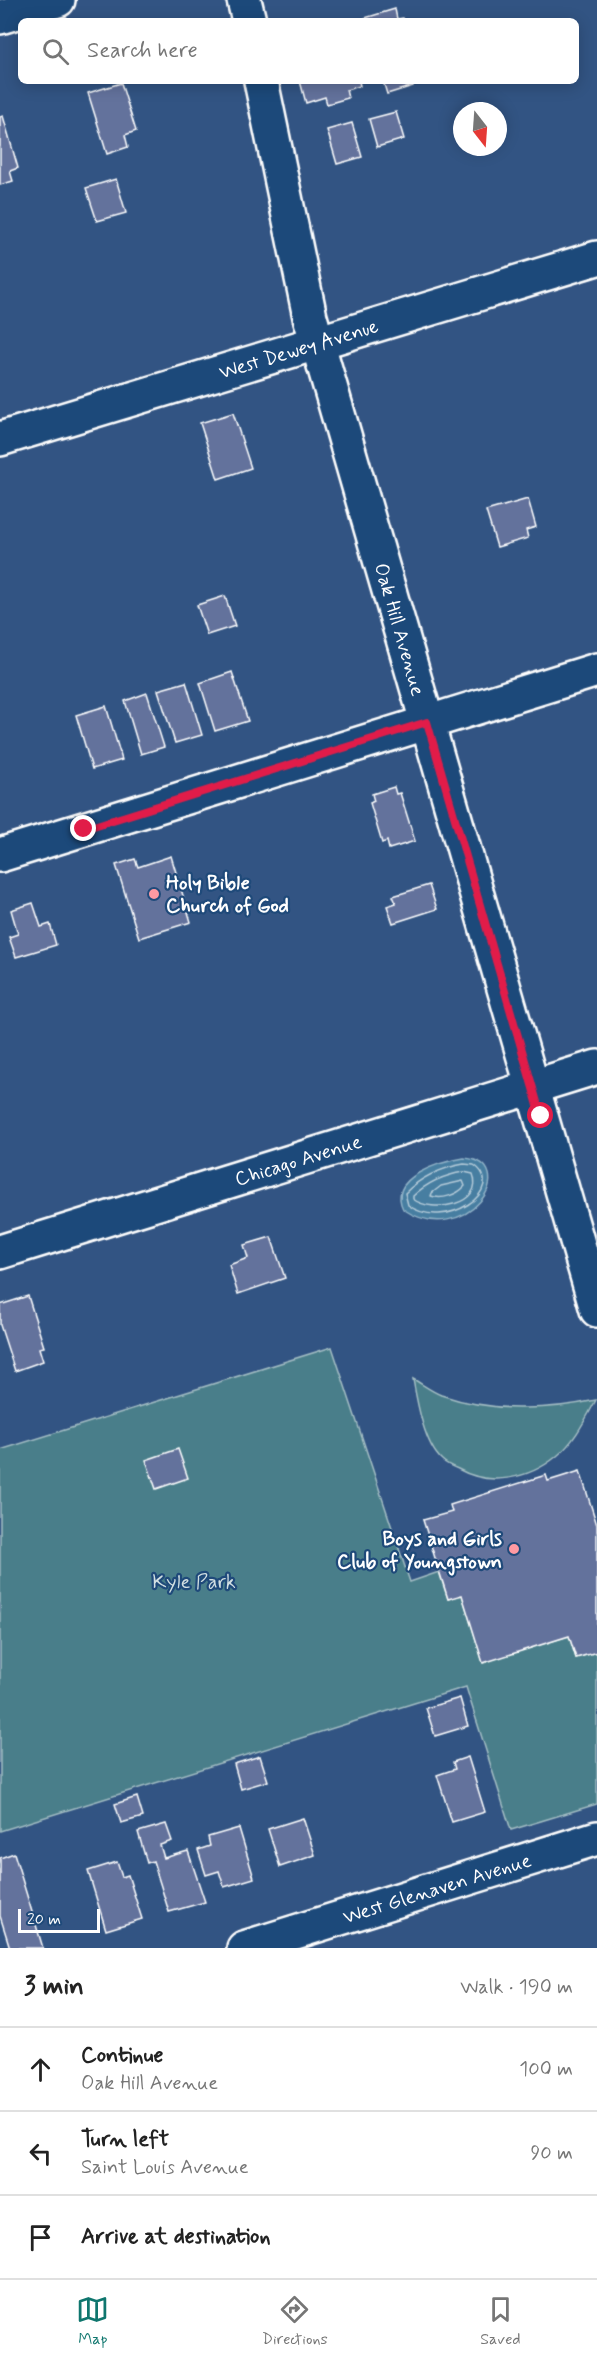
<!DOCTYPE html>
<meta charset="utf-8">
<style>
body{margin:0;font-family:Mynerve,sans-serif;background:#f2f2f2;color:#222}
.compass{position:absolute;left:453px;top:102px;width:54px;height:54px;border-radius:50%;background:#fff;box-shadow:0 3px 15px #0003;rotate:163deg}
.scale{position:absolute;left:18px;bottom:15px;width:82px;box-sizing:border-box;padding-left:6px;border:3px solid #fff;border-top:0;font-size:16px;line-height:21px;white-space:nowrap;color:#fff;-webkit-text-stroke:4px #1f4a7a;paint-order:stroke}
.stop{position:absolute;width:18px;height:18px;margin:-14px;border:4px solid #e11d48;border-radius:50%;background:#fff}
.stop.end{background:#e11d48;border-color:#fff;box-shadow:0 2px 6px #0008}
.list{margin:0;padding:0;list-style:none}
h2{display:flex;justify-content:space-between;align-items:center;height:78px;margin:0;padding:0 24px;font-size:26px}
h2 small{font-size:20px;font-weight:400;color:#767676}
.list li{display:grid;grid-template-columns:39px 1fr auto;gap:18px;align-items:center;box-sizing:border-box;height:84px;padding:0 24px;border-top:2px solid #e0e0e0}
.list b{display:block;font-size:22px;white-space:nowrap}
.list p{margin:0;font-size:20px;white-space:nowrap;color:#767676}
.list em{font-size:20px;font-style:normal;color:#767676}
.icon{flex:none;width:33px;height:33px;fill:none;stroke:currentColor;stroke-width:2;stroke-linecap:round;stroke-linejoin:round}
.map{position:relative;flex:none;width:597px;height:1948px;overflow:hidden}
.search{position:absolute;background:#fff;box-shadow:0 3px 15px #0003;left:18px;right:18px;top:18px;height:66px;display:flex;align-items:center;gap:15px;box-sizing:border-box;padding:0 21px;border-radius:9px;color:#767676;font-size:22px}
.sheet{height:330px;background:#fff}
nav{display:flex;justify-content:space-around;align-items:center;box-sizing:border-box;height:84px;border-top:2px solid #e0e0e0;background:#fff;font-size:16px;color:#767676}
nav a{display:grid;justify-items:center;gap:3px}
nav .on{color:#0f766e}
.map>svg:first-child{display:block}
.green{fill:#4a7e8a;stroke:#a4bec4;stroke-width:1.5}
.water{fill:#467ea1;stroke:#90b2c7;stroke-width:1.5}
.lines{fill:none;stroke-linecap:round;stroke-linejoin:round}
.shore{stroke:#b5cbd9;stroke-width:1.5}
.building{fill:#64729c;stroke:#fff;stroke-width:1.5}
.minor-casing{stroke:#fff;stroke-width:38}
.minor{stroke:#1f4a7a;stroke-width:33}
.route{stroke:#e11d48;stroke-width:8}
.poi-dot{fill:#ff9aa2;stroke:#1f4a7a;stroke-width:2}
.labels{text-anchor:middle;stroke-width:4.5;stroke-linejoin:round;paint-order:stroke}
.street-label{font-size:20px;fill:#fff;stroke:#1f4a7a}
.poi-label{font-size:20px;font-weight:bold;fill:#fff;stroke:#1f4a7a;text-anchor:start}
.park-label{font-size:20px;fill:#d2dfe2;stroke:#1f4a7a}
</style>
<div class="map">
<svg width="597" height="1948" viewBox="0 0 597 1948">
<rect width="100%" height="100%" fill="#325483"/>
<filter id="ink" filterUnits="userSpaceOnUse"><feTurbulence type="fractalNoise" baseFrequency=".0167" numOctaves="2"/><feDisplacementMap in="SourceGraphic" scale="12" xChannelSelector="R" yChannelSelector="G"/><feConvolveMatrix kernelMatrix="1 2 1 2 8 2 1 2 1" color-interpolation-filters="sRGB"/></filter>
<g filter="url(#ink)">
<!-- green -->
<g class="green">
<polygon points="332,1347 410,1582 439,1572 448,1599 462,1595 483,1662 569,1636 576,1658 597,1652 597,1804 511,1830 466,1687 0,1831 0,1450"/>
<path d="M 413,1379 C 422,1384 431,1391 441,1395 C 490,1412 546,1411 596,1400 C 585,1420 575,1441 557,1456 C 529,1479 490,1487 458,1469 C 453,1467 446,1464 442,1460 C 424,1444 417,1402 413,1379 Z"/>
</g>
<!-- water -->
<path class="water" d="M 464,1158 C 525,1163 466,1252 403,1209 C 387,1177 440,1162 464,1158 Z"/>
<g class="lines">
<!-- shore -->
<g class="shore">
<path d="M 464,1164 L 474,1165 C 509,1189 445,1233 408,1205 L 405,1193 C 422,1176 441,1168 464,1164 Z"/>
<path d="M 464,1172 L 473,1174 C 485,1205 432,1214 413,1199 L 413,1196 C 428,1182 444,1175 464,1172 Z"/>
<path d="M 463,1181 L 465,1186 C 457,1195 442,1200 431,1196 L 432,1193 L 441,1186 Z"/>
</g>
</g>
<!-- building -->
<g class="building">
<polygon points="395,9 397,19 403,18 404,21 366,21 365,18"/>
<polygon points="300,81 359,81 360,86 346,90 348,98 327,104 325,97 306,103"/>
<polygon points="383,81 412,81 413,86 387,94"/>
<polygon points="121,83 136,131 125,135 128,147 107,154 88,93"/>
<polygon points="396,112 404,139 377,147 369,119"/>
<polygon points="3,116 18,168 10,171 13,181 0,185 0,117"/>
<polygon points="352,123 362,157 337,164 327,130"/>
<polygon points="116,179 126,213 97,221 86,188"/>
<polygon points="233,413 251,468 218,479 200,423"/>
<polygon points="528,499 536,527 526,530 528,538 497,547 486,511"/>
<polygon points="225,596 235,626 207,635 197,605"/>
<polygon points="232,672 248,721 215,731 200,683"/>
<polygon points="186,682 202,735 175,743 158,690"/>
<polygon points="147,693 164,747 141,754 125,701"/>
<polygon points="106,706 122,760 92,769 76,715"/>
<polygon points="394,787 396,794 400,793 415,841 389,849 387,841 382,843 370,803 374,801 372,794"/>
<polygon points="171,856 191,922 139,938 116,865 135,859 138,867"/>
<polygon points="429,885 437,909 393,923 387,906 396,903 393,896"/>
<polygon points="33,903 41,927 50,924 56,945 16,957 9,937 18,934 11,910"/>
<polygon points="271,1237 285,1278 238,1294 229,1265 248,1258 244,1245"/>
<polygon points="28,1296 44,1347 39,1348 43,1361 15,1371 0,1325 0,1305"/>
<polygon points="178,1449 188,1478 156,1489 146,1460"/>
<polygon points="580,1471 597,1525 597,1652 576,1658 569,1636 483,1663 462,1595 448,1599 423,1520 452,1512 450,1505 546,1475 548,1481"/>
<polygon points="460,1698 468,1726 435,1736 426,1708"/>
<polygon points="260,1756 268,1781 241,1789 234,1764"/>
<polygon points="468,1757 485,1812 452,1822 437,1775 455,1769 453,1762"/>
<polygon points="137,1797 143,1817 121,1823 115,1804"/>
<polygon points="303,1818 315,1855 280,1867 268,1829"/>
<polygon points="166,1824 172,1841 160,1845 164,1858 188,1851 205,1902 169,1912 153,1861 147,1863 138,1832"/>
<polygon points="239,1828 254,1878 224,1887 219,1871 206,1875 198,1850 210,1846 208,1837"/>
<polygon points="14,1853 43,1948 10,1948 0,1916 0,1858"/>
<polygon points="117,1862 122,1877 128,1875 142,1919 106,1930 88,1871"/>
</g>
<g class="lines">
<!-- minor casing -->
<g class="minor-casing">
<g id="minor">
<polyline points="244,0 249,21"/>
<polyline points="0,17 58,0"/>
<path id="s1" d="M 261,81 L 310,317 L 597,1310"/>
<path id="s2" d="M 0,439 L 597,258"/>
<polyline points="0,855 597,670"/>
<path id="s3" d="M 0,1252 L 597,1067"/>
<path id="s4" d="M 244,1948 L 597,1838"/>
</g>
</g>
<!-- minor -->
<use href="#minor" class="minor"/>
</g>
</g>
<g class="lines" filter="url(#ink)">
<!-- route -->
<polyline class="route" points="84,829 427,722 541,1116"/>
</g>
<!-- markers -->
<g class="poi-dot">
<circle cx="154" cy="894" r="6"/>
<circle cx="514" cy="1549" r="6"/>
</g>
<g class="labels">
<!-- street labels -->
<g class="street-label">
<text dy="7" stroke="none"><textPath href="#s2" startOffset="312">West Dewey Avenue</textPath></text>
<text dy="7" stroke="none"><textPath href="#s1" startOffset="566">Oak Hill Avenue</textPath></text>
<text dy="7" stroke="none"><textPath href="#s3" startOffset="312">Chicago Avenue</textPath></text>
<text dy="7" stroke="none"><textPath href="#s4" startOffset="202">West Glenaven Avenue</textPath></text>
</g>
<!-- poi labels -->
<g class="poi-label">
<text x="166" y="889">Holy Bible<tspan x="166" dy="23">Church of God</tspan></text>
<text x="502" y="1545" text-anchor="end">Boys and Girls<tspan x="502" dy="23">Club of Youngstown</tspan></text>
</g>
<!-- park labels -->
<g class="park-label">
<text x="194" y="1588">Kyle Park</text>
</g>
</g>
</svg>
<svg class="compass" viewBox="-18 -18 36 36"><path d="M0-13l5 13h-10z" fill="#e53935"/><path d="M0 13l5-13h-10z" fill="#767676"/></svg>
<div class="scale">20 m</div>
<div class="stop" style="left:541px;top:1116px"></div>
<div class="stop end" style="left:84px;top:829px"></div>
<div class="search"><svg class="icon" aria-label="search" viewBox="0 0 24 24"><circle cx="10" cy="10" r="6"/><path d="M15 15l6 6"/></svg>Search here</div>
</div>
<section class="sheet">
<h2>3 min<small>Walk · 190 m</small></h2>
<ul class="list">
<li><svg class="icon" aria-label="ahead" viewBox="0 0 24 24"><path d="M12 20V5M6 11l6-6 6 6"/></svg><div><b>Continue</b><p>Oak Hill Avenue</p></div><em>100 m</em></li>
<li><svg class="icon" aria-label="left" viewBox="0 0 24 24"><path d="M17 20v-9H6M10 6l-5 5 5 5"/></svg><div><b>Turn left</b><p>Saint Louis Avenue</p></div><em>90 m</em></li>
<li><svg class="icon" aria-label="arrive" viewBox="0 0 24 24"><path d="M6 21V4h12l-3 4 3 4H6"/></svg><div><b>Arrive at destination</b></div></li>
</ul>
</section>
<nav>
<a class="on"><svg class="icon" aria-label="map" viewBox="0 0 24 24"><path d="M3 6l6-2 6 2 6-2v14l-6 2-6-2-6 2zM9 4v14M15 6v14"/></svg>Map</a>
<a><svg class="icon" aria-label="directions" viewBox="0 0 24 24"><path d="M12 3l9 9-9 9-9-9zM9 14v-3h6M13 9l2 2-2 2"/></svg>Directions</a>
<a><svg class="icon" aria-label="saved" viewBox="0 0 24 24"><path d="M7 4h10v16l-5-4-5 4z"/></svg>Saved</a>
</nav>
